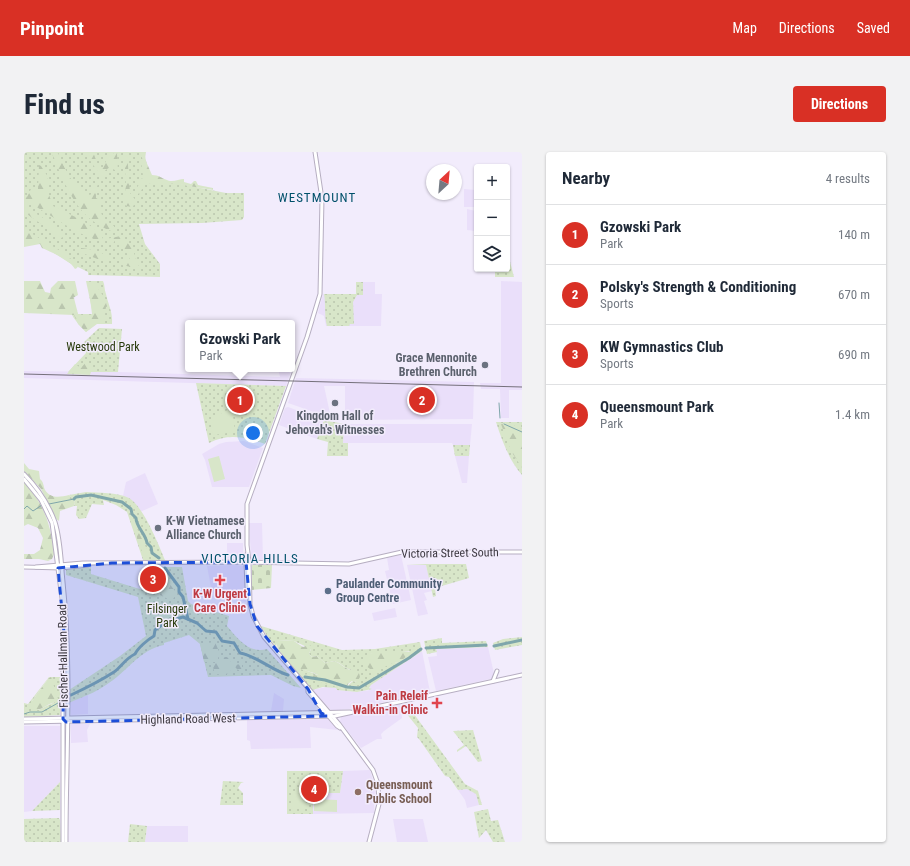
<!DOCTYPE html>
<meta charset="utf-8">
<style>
body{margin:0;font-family:"Roboto Condensed",sans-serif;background:#f2f2f3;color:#1f2937}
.controls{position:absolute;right:12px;top:12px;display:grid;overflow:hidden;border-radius:4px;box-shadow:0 1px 3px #0004}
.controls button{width:36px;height:36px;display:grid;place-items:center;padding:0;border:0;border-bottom:1px solid #e0e1e3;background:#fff;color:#1f2937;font:20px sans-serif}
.compass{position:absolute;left:402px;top:12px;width:36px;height:36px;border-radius:50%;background:#fff;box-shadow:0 1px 3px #0004;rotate:26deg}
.you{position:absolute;left:229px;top:281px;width:14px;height:14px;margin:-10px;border:3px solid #fff;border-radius:50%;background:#1a73e8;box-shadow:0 0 0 6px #1a73e833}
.badge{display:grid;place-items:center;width:26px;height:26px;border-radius:50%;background:#d93025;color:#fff;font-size:13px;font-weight:700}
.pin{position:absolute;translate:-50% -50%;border:2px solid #fff;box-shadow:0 1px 4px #0006}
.popup{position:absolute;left:161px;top:168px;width:110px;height:52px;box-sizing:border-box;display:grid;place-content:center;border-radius:4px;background:#fff;filter:drop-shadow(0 1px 3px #0005);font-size:13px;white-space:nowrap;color:#747a83}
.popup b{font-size:15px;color:#1f2937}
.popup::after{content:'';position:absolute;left:50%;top:100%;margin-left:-8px;border:8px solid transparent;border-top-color:#fff}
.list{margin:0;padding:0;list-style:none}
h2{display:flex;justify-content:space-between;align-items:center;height:52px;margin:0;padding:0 16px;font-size:17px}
h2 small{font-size:13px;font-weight:400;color:#747a83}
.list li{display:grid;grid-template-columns:26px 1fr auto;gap:12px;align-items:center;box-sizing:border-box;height:60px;padding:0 16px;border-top:1px solid #e0e1e3}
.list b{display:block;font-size:15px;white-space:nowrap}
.list p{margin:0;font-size:13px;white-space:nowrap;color:#747a83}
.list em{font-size:13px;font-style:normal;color:#747a83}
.icon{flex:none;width:22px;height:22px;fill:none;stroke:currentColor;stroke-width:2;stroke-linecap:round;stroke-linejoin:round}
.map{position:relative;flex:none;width:498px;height:690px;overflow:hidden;border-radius:4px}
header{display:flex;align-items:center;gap:24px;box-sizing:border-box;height:56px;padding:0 20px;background:#d93025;color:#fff}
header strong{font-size:19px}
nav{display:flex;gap:22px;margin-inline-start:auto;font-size:14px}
.intro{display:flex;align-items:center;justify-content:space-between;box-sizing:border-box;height:96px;padding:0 24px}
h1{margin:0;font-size:28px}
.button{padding:10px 18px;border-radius:4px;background:#d93025;color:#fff;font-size:14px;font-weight:700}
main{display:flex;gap:24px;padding:0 24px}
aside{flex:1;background:#fff;border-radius:4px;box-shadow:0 1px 3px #0004}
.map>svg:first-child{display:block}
.built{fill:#eadffa}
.grass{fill:url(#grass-dots);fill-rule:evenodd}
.forest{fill:url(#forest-firs)}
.cemetery{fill:url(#cemetery-stones)}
.garden{fill:#d8e6c9}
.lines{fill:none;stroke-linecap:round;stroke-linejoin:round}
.stream{stroke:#7fa6ab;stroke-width:1}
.river{stroke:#7fa6ab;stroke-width:3}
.secondary-casing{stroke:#b6aec1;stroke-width:5}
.secondary{stroke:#fff;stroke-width:3}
.rail{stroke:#75707b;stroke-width:1}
.marked{fill:#1d4ed8;fill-opacity:0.2;stroke:#1d4ed8;stroke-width:3;stroke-dasharray:8 5;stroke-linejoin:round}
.worship-dot{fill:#6b7280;stroke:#f2ecfc;stroke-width:1.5}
.health-dot{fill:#e0444e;stroke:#f2ecfc;stroke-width:1.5}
.service-dot{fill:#5c6f8a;stroke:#f2ecfc;stroke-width:1.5}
.education-dot{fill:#8d6e63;stroke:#f2ecfc;stroke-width:1.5}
.labels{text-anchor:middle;stroke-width:3;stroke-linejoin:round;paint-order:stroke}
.park-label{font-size:12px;fill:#293b0d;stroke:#f2ecfc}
.worship-label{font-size:12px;font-weight:bold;fill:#5b616d;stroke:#f2ecfc;text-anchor:end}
.street-label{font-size:12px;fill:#3d3941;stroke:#f2ecfc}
.service-label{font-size:12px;font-weight:bold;fill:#4e5e75;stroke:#f2ecfc;text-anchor:start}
.health-label{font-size:12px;font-weight:bold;fill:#be3a42;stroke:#f2ecfc}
.education-label{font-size:12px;font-weight:bold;fill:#785e54;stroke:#f2ecfc;text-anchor:start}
.neighbourhood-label{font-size:13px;letter-spacing:1px;fill:#00506a;stroke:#f2ecfc}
</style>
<header>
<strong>Pinpoint</strong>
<nav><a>Map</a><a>Directions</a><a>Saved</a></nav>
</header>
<div class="intro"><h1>Find us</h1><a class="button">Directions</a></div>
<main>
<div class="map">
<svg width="498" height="690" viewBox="0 0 498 690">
<defs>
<pattern id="grass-dots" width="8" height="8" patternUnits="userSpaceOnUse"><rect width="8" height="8" fill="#d8e6c9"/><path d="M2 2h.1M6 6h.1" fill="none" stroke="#bac6ae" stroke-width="1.8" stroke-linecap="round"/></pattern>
<pattern id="forest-firs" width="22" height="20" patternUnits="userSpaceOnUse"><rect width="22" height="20" fill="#d8e6c9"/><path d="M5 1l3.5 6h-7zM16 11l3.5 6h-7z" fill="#bac6ae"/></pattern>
<pattern id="cemetery-stones" width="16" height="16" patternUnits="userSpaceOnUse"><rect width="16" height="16" fill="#d8e6c9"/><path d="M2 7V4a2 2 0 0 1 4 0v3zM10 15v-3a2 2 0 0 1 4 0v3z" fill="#bac6ae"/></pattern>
</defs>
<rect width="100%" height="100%" fill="#f2ecfc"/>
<!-- built -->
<g class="built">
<polygon points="440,37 452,38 451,55 440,55"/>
<polygon points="443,57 452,59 451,79 443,78"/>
<polygon points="477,129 498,130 498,238 485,238 485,266 477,266 476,237 457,237 456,231 477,231"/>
<polygon points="332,130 351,130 351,142 358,142 357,174 302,174 300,164 294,161 299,142 332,142"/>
<polygon points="254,217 268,217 262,234 0,226 0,219 94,220 256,225"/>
<polygon points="272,226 450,230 449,267 321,268 321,234 300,234 307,266 264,251"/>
<polygon points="264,255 300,268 293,287 255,273 261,256"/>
<polygon points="320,272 448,272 446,293 429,293 428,291 319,291"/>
<polygon points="220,289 239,296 225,335 188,335 181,308 178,302 195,292 202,290"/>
<polygon points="431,304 445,304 443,331 438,331"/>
<polygon points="121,321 134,352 116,360 104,346 99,344 102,330"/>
<polygon points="225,371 238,371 239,407 228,407 227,405"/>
<polygon points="203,391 219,391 219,406 203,407"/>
<polygon points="377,403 387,448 369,452 361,419 365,418 363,406"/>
<polygon points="209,413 220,414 222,450 188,441 183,414"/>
<polygon points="383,413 402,413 408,439 400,441 403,448 400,449 404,462 394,464"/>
<polygon points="371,456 373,465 350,469 348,461"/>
<polygon points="464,495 471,526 412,539 404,505 413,504 412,497"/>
<polygon points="398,499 406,540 333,556 308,559 288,538 307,534 312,536 313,538 333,540 347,538 345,536 347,533"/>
<polygon points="250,541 260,547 259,559 247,559"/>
<polygon points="64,543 64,562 47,563 46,550"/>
<polygon points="376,552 378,566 360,579 357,582 358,587 353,587 337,596 316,569 317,565"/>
<polygon points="304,567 314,578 286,575 287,596 227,597 226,589 223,588 223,568"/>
<polygon points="47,572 66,572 63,578 64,590 47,591"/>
<polygon points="0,574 36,574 36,630 8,659 0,660"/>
<polygon points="346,618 351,635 350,661 289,662 289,641 316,641 319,619"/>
<polygon points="443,637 452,641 455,653 443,656 441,648 434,638"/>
<polygon points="369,667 399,667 404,690 373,690"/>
<polygon points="123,674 164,674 164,690 121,690"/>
</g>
<!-- grass -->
<g class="grass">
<polygon points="0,0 120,0 126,26 202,41 220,41 220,65 218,68 178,71 115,72 121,92 136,112 136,125 64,123 64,120 44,110 13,90 0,94"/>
<polygon points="483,98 490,125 471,125 471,117 483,117"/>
<path d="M 62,129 L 79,129 C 81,133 80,137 82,142 C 84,152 89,160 88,172 L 72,172 L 62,180 C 52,170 45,162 43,147 L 50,146 L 54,162 L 69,162 Z"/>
<path d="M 332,130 L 339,130 L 339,143 L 333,143 L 329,150 L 330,172 L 326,172 L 325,174 L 303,174 C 300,163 302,153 300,142 L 332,142 Z"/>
<polygon points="75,176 98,177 94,220 44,220 62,201 60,190"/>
<path d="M 172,231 L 262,234 L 241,292 C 222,285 204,281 185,291 Z"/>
<polygon points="300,268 320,272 319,291 324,291 324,304 303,304 304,290 293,287"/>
<path d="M 472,270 L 498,270 L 498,323 C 485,308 478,289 472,270 Z"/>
<polygon points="429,293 446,293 445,304 431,304"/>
<path d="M 62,340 C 75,341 93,340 105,346 C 119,354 135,393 141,408 L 119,408 L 103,360 L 92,353 L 79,348 L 80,353 L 68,352 L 62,366 L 55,367 L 52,363 L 53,354 L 50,354 L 51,350 L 45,343 Z"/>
<polygon points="382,412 442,412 445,426 411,436 412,444 409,445 402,413"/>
<path d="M 67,415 L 67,422 L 119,438 L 135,438 L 135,415 L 158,415 L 164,449 L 167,452 L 205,464 L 203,474 C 214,487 225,502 243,497 L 277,536 L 269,534 L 247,523 L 184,525 L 176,492 L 165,483 L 140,491 L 140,493 C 116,497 102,521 82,533 C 71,541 58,545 45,551 L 45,538 L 96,504 L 122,484 L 114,445 L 42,423 L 42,418 Z"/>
<path d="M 237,474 L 318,498 L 351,497 L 396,490 L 398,499 L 347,533 L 345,536 L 348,537 L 333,540 L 313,538 L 312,536 L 299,535 L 288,538 L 243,484 ZM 254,488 L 270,489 L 287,497 L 285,502 L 288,505 L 293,504 L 301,511 C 317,506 315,514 327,518 L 333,530 L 329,529 L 320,537 L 301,531 L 286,522 L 295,525 L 294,523 L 275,516 L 265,509 L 252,494 ZM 386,499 L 374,511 L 346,502 Z"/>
<polygon points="498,485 498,493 471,498 469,491 479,487"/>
<polygon points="418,486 418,491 462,489 464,495 412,497 413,500 403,502 400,489"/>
<path d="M 25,525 L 36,525 L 36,563 L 0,565 L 0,551 L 4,552 ZM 24,527 L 33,549 L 14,558 L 8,549 Z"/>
<polygon points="384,551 384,553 390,562 441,632 454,639 458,653 455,653 452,642 443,637 434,638 425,625 421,624 395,587 393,585 394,576 382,561 382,553"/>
<polygon points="449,578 458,609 454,610 442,594 433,600 433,598 440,593 429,579"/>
<polygon points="263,619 319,619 316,641 289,641 289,662 263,662"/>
<polygon points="199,629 220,630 217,631 214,636 219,641 219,653 196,653"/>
<polygon points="36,630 36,658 8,659"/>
<polygon points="464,657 467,669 474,668 481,690 469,690 462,678 455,686 450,660"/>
<polygon points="35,666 36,668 37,690 0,690 0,667"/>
<polygon points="106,672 123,674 121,690 104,690"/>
</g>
<!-- forest -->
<g class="forest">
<path d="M 69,0 L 74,13 L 79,16 L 84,4 L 88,4 L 90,0 L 95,0 L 93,2 L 94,20 L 86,15 L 79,20 L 79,27 C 71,34 72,37 72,46 L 77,49 L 75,56 L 81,70 L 90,74 L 90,80 C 53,68 42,34 28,2 L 34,1 C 41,16 49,38 66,43 L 68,41 L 67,35 L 76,27 C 75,15 64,12 65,1 Z"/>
<polygon points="100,0 103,0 106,41 113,50 108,55 102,54 100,48 102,33"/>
<path d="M 119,0 L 122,0 L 121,7 L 128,23 C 135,23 137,26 143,28 C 148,31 155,27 160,27 L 160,30 L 167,32 L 170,29 L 172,29 L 174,33 L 189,36 L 189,38 L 153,32 L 127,31 L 120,33 L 115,43 L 112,43 L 111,40 L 119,24 L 117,9 Z"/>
<path d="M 15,13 L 17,14 L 24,25 L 24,40 L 29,54 C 41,60 76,75 79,87 L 75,89 L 53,80 L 6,51 L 0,51 L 0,41 L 3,45 L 7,37 L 14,37 Z"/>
<path d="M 0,55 C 9,60 38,75 39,85 L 37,86 C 30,83 27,77 21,74 C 13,69 7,66 0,59 Z"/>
<path d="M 0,77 L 43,103 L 54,114 L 53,116 L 51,117 C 46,108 27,100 18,96 L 16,92 L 0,95 Z"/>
<polygon points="97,84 108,96 116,117 98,113 100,109 107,109 101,98 91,88 88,94 82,87"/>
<polygon points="57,96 71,98 84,104 85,109 81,110 56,100"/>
<polygon points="0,129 16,129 21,140 26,141 27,136 34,129 51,129 54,143 49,146 54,163 65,164 68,162 64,130 70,130 83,150 79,170 73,172 62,180 54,172 50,163 0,161"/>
<polygon points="63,209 68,217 66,223 43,222 51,212 57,216"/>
<polygon points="486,271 498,277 498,316 487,299 477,272"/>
<path d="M 0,311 L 5,317 L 15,319 L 16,327 C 20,330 19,334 21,338 C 27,347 36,345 45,343 L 51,350 L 50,354 L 36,359 L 35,369 L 32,367 L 17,337 L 0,319 Z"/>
<path d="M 0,330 C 20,351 27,373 30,402 L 28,407 L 24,409 L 15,407 L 0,407 L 0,402 L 10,402 L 16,398 L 19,386 L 14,376 L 4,372 L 0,374 Z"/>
<polygon points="110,370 126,404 120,405 108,372"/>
<polygon points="135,418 151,439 152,443 149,447 144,447 126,438 135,438"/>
<path d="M 254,488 L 270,489 L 279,495 L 285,493 L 288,494 L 285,502 L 288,505 L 293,504 L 301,511 C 314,508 312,510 322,516 C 327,519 331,518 335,521 L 336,525 L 333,530 L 328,529 L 324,532 L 323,536 L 320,537 L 280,526 L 278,523 L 286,522 L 294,524 L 294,523 C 289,520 282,519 276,517 C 267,513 253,499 252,490 Z"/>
<polygon points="191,490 196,502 194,506 195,511 200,505 203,505 210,513 218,512 218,517 214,518 211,515 202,523 191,522 189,515 192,510 180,510 176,492"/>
<path d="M 376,499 L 388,500 L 374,511 L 371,510 L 350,520 L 337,510 C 343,497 364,500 376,499 Z"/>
<path d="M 27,525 L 35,550 C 26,549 19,558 9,559 L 7,556 L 8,549 L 24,527 Z"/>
</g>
<!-- cemetery -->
<polygon class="cemetery" points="228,413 248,413 247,436 228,438"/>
<!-- garden -->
<g class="garden">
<path d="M 208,257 L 211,279 L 210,280 L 190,283 C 180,271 197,259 208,257 Z"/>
<polygon points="195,304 201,327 190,330 184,307"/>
<polygon points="274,641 279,643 282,648 281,656 267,657 267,642"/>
<polygon points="290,647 313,648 313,660 290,659"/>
</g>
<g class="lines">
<!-- stream -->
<g class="stream">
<polyline points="475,251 476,266"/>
<polyline points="480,272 498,280"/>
<polyline points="25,352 50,347"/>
<polyline points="0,357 3,354 9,359 18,353"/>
<polyline points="0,562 6,560 18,560 34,551"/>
</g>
<!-- river -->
<g class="river">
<path d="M 50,347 L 52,345 L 67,343 L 98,350 L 107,357 L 108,362 L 112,366 C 112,375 122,382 123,391 L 127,395 L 128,401 L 135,406"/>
<polyline points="141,416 155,435 155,440 159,445 164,467"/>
<polyline points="470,494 498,488"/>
<polyline points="402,496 462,493"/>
<polyline points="281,525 301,528 323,535 335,536 385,506 397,497"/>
<path d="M 47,543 C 62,536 76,529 90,520 C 97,515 102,506 111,502 C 114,496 123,488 130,484 L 131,478 L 142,470 L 159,465 L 173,471 L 182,479 L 192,480 L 198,489 L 210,491 L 216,501 C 233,504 247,518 264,523"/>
</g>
<!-- secondary casing -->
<g class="secondary-casing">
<g id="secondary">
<polyline points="291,0 298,47 296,142 283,185 223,352 223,393 225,410 226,452 229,464 240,485 315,572 349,618 354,632 355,652 345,690"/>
<path d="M 0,322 C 14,336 24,351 31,370 C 37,389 37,411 39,430 C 48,516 42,604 42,690"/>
<polyline points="0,327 17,348 28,371 39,454 39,690"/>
<polyline points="223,402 222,410 223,435 225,438"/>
<polyline points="0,415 37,416 64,413"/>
<polyline points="12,415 59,411 222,410 325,412 378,400 498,400"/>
<polyline points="469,529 473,519"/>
<polyline points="284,537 284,540 313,574 316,576"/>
<polyline points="0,567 326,560"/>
<polyline points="0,570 311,564 498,523"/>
</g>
</g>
<!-- secondary -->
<use href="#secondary" class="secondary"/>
<!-- rail -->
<polyline class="rail" points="0,222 498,235"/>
</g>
<!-- marked area -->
<path class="marked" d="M 222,410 L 226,452 L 233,474 L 284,537 L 297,561 L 304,564 L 42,570 L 39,567 L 40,481 L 34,416 L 88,411 Z"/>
<!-- markers -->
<g class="worship-dot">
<circle cx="461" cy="213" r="4"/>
<circle cx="311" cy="251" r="4"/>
<circle cx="134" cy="376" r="4"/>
</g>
<g class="health-dot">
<path d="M194 422h4v4h4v4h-4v4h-4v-4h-4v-4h4z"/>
<path d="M411 545h4v4h4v4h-4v4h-4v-4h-4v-4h4z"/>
</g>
<circle class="service-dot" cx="304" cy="439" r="4"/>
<circle class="education-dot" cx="334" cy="640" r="4"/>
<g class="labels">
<!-- park labels -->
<g class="park-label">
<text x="79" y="199">Westwood Park</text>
<text x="143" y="461">Filsinger<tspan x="143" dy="14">Park</tspan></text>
</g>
<!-- worship labels -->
<g class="worship-label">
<text x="453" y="210">Grace Mennonite<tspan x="453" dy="14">Brethren Church</tspan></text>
<text x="311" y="268" text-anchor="middle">Kingdom Hall of<tspan x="311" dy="14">Jehovah's Witnesses</tspan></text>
<text x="142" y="373" text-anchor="start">K-W Vietnamese<tspan x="142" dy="14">Alliance Church</tspan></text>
</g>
<!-- street labels -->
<g class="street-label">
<text transform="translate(426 401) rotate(-1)" y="4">Victoria Street South</text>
<text transform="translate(39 504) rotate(-91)" y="4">Fischer-Hallman Road</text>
<text transform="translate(164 567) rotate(-1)" y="4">Highland Road West</text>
</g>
<!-- service labels -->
<g class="service-label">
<text x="312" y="436">Paulander Community<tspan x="312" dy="14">Group Centre</tspan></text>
</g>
<!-- health labels -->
<g class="health-label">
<text x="196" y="446">K-W Urgent<tspan x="196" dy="14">Care Clinic</tspan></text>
<text x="404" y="548" text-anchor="end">Pain Releif<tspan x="404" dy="14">Walkin-in Clinic</tspan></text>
</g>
<!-- education labels -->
<g class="education-label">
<text x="342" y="637">Queensmount<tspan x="342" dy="14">Public School</tspan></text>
</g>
<!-- neighbourhood labels -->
<g class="neighbourhood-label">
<text x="293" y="50">WESTMOUNT</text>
<text x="226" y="411">VICTORIA HILLS</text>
</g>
</g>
</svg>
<div class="controls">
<button>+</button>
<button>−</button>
<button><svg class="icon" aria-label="layers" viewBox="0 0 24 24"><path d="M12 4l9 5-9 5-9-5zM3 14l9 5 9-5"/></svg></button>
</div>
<svg class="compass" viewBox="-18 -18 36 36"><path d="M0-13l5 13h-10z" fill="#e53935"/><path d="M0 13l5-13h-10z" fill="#747a83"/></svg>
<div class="you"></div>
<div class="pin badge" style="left:216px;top:248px">1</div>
<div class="popup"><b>Gzowski Park</b>Park</div>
<div class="pin badge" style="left:398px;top:248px">2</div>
<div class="pin badge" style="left:129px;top:427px">3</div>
<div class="pin badge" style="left:290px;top:637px">4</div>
</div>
<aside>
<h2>Nearby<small>4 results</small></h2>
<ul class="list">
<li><span class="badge">1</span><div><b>Gzowski Park</b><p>Park</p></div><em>140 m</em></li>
<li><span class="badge">2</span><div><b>Polsky's Strength &amp; Conditioning</b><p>Sports</p></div><em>670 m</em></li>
<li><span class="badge">3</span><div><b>KW Gymnastics Club</b><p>Sports</p></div><em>690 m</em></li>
<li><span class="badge">4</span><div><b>Queensmount Park</b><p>Park</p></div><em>1.4 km</em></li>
</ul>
</aside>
</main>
